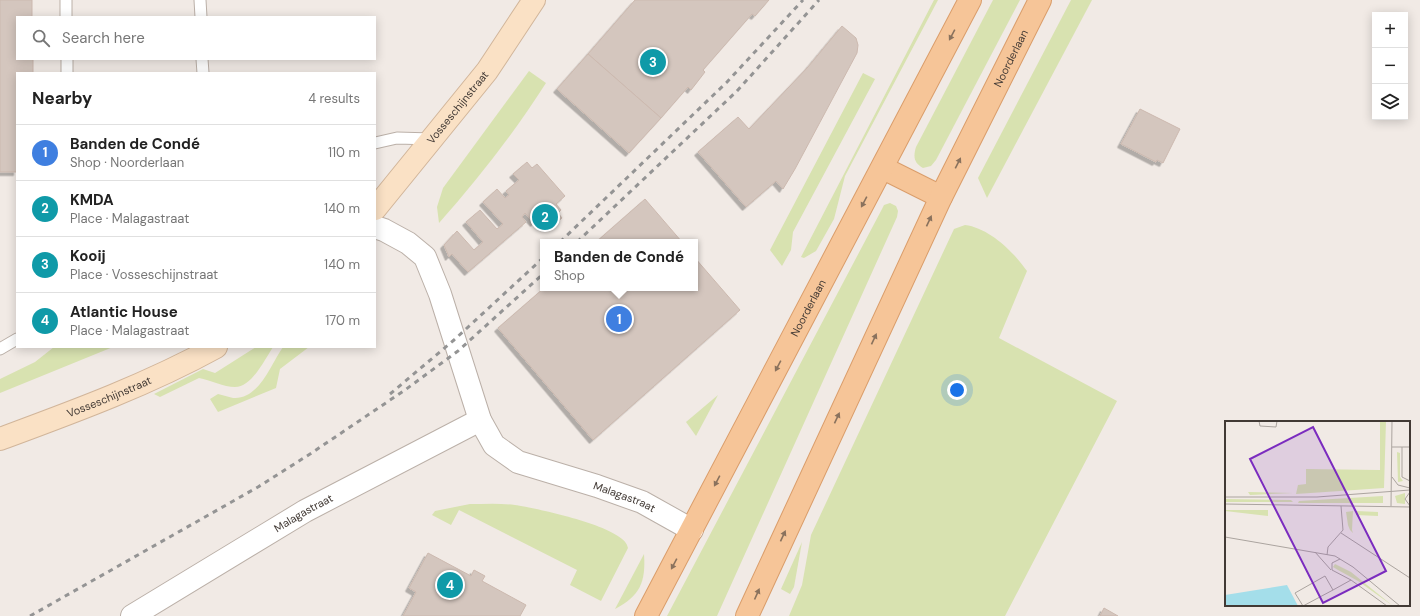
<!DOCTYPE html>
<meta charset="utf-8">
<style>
body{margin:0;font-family:"DM Sans",sans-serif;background:#f2f2f2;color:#222}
.controls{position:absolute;right:12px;top:12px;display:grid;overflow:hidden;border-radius:0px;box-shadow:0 2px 10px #0003}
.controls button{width:36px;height:36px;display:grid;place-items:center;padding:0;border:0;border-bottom:1px solid #e0e0e0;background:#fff;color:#222;font:20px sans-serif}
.you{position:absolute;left:957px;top:390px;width:14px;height:14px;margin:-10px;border:3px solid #fff;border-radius:50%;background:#1a73e8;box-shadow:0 0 0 6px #1a73e833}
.badge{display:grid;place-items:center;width:26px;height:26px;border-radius:50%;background:#e92334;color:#fff;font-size:13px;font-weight:700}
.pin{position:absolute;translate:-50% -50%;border:2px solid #fff;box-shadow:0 1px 4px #0006}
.popup{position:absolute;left:540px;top:239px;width:158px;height:52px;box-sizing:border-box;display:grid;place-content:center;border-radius:0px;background:#fff;filter:drop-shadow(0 1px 3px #0005);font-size:13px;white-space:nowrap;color:#767676}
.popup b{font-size:15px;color:#222}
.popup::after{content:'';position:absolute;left:50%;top:100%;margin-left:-8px;border:8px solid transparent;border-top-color:#fff}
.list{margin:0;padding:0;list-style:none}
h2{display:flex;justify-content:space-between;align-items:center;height:52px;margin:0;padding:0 16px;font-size:17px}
h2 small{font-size:13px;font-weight:400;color:#767676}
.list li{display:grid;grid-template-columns:26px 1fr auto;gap:12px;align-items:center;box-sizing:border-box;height:56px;padding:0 16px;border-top:1px solid #e0e0e0}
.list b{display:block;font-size:15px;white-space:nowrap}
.list p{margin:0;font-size:13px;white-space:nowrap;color:#767676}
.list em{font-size:13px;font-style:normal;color:#767676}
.icon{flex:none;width:22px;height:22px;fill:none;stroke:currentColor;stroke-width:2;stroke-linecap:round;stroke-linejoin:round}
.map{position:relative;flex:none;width:1420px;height:616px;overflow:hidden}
.search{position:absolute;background:#fff;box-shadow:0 2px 10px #0003;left:16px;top:16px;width:360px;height:44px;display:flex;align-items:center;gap:10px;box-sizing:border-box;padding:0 14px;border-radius:0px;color:#767676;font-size:15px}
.panel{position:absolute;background:#fff;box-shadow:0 2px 10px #0003;left:16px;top:72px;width:360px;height:276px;border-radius:0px}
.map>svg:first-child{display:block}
.green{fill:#d8e2b0}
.building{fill:#d4c6be;stroke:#ccb9af;filter:url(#shadow)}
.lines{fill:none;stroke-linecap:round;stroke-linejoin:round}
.lane-casing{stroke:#bbb0a8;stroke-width:13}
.street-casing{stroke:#bbb0a8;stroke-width:24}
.secondary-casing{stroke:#d1b59a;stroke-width:24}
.primary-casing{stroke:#da9d6a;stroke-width:24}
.lane{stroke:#fff;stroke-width:11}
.street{stroke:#fff;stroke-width:22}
.secondary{stroke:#fae1c5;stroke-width:22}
.primary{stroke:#f6c598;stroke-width:22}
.rail{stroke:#949494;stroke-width:3;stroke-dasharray:5 5;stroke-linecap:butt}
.oneway{fill:#8a725d}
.labels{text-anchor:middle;stroke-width:3.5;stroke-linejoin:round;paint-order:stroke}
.street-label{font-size:11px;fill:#423a35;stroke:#fff}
.inset-road{fill:none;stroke:#aba49f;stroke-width:1}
.view{fill:#7b2cbf;fill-opacity:0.15;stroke:#7b2cbf;stroke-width:2}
.inset-edge{fill:none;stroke:#423a35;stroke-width:2}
</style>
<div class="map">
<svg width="1420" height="616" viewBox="0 0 1420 616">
<defs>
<filter id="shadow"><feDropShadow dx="-3.5" dy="3.5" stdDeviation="0" flood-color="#0004"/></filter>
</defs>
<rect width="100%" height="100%" fill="#f1eae5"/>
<!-- green -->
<g class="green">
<polygon points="934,0 938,0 845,176 834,219 816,251 804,258 801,257"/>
<path d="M 993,0 L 1020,0 L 936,160 L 931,166 L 923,168 C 914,163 913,157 916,147 Z"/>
<polygon points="1071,0 1092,0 987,198 978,178"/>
<path d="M 529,71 L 546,83 C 514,133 478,179 439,223 L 437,207 L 443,188 Z"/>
<polygon points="863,73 875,79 793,232 791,250 782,266 770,250"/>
<polygon points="890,203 896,206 898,211 897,217 717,616 667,616 882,209 884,205"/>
<path d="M 965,225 C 989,228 1013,251 1027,271 L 999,338 L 1117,401 L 1005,616 L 789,616 L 802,585 L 811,535 L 954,229 Z"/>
<polygon points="54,347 113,347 0,393 0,379 35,362"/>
<path d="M 256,347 L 273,347 C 265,359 252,387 235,387 C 224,387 210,380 199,378 L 160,397 L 154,394 L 203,369 L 215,373 Z"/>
<path d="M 283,347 L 309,347 L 280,369 L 276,388 L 218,412 L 210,399 L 218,394 C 223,395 228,397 233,398 C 259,400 271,364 283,347 Z"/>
<polygon points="718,395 696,436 686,422"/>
<path d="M 470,504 C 485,504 500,503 515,505 C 535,508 627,527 628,548 L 601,601 L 570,585 L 577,570 L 459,510 L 451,525 L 432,515 L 435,511 Z"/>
<polygon points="802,542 794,587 790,594 781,589"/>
<path d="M 644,554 C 646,582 640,596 615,609 Z"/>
</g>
<!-- building -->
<g class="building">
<polygon points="0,0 32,0 32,17 17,17 17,59 33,59 33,73 17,73 17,172 0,172"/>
<polygon points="635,0 769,0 755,16 752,14 703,70 705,72 691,90 688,87 661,118 588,54"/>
<polygon points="842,26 856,38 858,45 857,53 795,169 783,189 776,181 746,207 698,152 738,117 749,129 808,67"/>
<polygon points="588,54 661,118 629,153 557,89"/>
<polygon points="1140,109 1180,129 1163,163 1157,160 1156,162 1121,144"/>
<polygon points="527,162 532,168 537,164 565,196 556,204 561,210 558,213 562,218 552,226 548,222 544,224 539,218 534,223 525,213 522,217 526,222 468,272 452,254 449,257 444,245 457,231 474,250 483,242 466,222 480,210 497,229 503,224 483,202 497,189 505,198 509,195 506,191 519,180 513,174"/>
<polygon points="645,199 682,242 596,242"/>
<polygon points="695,258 740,310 593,440 498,328 544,288 695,288"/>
<polygon points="428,553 471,576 474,570 485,576 482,581 526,605 520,616 403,616 416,592 409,588"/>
<polygon points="1104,608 1118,616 1100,616"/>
</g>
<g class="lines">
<!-- lane casing -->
<g class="lane-casing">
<g id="lane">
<polyline points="66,0 66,17"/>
<polyline points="200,0 201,17"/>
<polyline points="67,59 67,73"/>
<polyline points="202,59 203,73"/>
<polyline points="375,143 397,138 432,139"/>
<polyline points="0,349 17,339"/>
</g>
</g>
<!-- street casing -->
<g class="street-casing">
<g id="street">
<path id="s1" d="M 375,227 L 384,230 L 408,243 L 425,257 L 440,294 L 480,420 L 494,445 L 518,462 L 597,486 L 642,502 L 692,530"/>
<path id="s2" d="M 132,616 L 305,511 L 480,420"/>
</g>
</g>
<!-- secondary casing -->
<g class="secondary-casing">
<g id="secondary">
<path id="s3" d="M 375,209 L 487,71 L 534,0"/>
<path id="s4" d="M 0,439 C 73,412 147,385 216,347"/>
</g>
</g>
<!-- primary casing -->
<g class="primary-casing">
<g id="primary">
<polyline points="883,168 941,197"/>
<path id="s5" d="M 646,616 L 970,0"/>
<path id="s6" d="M 747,616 L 941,197 L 1040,0"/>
</g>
</g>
<!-- lane -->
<use href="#lane" class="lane"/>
<!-- street -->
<use href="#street" class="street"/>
<!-- secondary -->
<use href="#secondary" class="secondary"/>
<!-- primary -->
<use href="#primary" class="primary"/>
<!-- rail -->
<g class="rail">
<polyline points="560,242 727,82 803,0"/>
<polyline points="577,242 737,91 819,0"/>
<polyline points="390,394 454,340 543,258"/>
<polyline points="30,616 258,487 310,454 405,390 458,351 543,274"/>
</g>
</g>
<!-- one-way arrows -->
<defs><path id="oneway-solid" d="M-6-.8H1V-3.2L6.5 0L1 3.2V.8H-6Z"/></defs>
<g class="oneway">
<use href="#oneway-solid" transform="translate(952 35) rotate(118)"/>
<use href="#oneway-solid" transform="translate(958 163) rotate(-63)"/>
<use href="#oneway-solid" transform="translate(864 202) rotate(118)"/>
<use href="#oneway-solid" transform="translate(929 221) rotate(-65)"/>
<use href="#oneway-solid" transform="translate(874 339) rotate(-65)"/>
<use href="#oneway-solid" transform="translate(778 366) rotate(118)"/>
<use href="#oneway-solid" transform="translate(837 418) rotate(-65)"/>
<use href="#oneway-solid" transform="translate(717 481) rotate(118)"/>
<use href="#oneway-solid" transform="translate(783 536) rotate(-65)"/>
<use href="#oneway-solid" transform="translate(674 564) rotate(118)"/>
<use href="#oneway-solid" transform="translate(757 594) rotate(-66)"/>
</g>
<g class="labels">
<!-- street labels -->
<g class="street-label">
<text dy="4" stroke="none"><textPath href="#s6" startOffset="617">Noorderlaan</textPath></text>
<text dy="4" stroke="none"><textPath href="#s3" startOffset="131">Vosseschijnstraat</textPath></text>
<text dy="4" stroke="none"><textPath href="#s5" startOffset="348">Noorderlaan</textPath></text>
<text dy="4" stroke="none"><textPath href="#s4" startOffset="117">Vosseschijnstraat</textPath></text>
<text dy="4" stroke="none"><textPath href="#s1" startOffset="401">Malagastraat</textPath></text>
<text dy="4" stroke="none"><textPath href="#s2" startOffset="200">Malagastraat</textPath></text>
</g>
</g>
<!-- overview -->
<g transform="translate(1225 421)">
<rect width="185" height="185" fill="#f1eae5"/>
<path d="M 155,0 L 161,0 L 159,67 L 71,73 L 73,64 L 81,63 L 81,48 L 155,49 ZM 172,31 L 175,32 L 175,56 L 178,60 L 173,61 ZM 23,71 L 68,72 L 25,74 ZM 180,72 L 180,83 L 172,82 L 170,75 ZM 158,75 L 158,82 L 73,82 L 74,80 ZM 0,78 L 66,79 L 68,81 L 0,81 ZM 0,89 L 43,89 L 43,95 L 0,90 ZM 128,90 L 127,109 L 128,112 L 125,109 L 123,104 L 121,91 ZM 131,90 L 153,91 L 153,95 L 131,94 ZM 110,143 L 126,151 L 168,185 L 133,160 L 113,149 L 108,146 Z" fill="#d8e2b0"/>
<path d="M 62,164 L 73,185 L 0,185 L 0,174 Z" fill="#a4deea"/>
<path class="inset-road" d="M 34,0 L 35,5 L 51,6 L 52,0M 167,26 L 185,26M 177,26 L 177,56 L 185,60M 167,56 L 173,64 L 185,67M 185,71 L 180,78 L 185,85M 0,76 L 92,76 L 185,69M 0,83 L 185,86M 166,85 L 167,0M 116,112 L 185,157M 0,116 L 110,135 L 128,146 L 175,185M 90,131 L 106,149M 102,134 L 103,126 L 118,109 L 116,85M 115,138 L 107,142 L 107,149 L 126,159M 108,169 L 100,155 L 70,172 L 78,185 L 108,169 L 126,159 L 162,185"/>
<path class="view" d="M 88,6 L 161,150 L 98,182 L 25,38 Z"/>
<rect width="185" height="185" class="inset-edge"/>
</g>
</svg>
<div class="controls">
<button>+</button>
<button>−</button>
<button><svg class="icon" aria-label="layers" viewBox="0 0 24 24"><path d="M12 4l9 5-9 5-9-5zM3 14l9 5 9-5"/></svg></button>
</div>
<div class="you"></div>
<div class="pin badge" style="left:619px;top:319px;background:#3f7fe0">1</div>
<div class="popup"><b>Banden de Condé</b>Shop</div>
<div class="pin badge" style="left:545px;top:217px;background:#0f9aa8">2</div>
<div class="pin badge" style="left:653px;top:62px;background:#0f9aa8">3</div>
<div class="pin badge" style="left:450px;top:585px;background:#0f9aa8">4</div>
<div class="search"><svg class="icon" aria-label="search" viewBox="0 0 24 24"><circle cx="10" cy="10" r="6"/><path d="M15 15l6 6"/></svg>Search here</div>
<section class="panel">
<h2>Nearby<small>4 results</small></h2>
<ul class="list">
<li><span class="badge" style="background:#3f7fe0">1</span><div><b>Banden de Condé</b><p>Shop · Noorderlaan</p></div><em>110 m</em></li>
<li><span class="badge" style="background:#0f9aa8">2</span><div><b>KMDA</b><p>Place · Malagastraat</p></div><em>140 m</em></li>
<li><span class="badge" style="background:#0f9aa8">3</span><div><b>Kooij</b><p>Place · Vosseschijnstraat</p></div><em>140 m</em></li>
<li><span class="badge" style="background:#0f9aa8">4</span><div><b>Atlantic House</b><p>Place · Malagastraat</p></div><em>170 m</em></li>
</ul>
</section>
</div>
